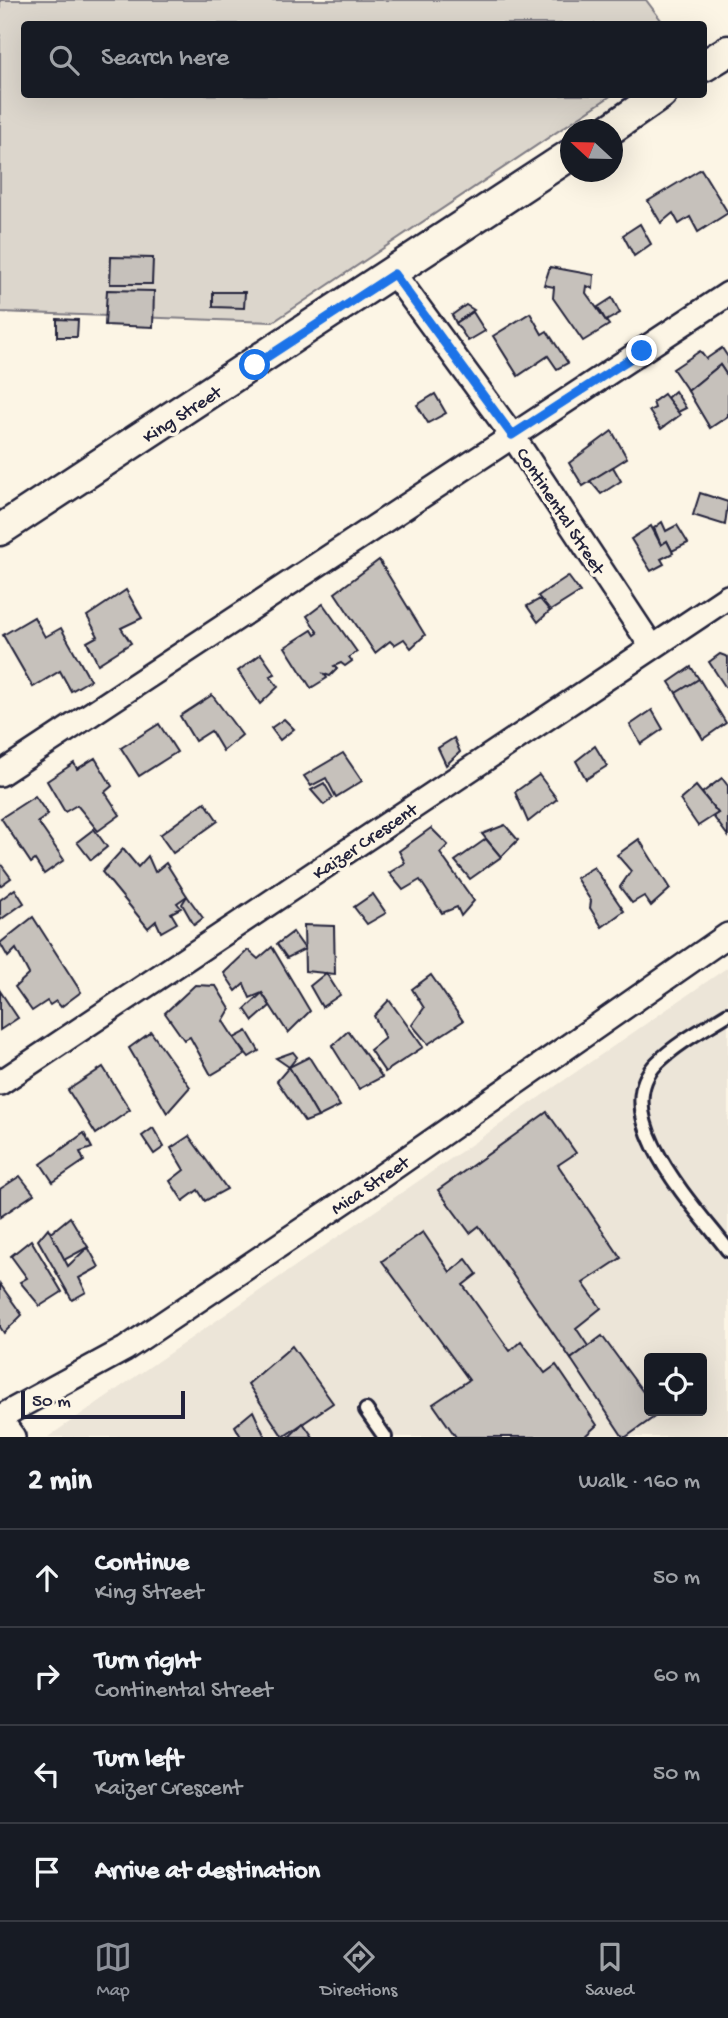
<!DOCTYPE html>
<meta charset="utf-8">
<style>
body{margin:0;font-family:"Gochi Hand",sans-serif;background:#242831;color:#f1f3f6}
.controls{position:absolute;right:21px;bottom:21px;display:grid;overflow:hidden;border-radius:7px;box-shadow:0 7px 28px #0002}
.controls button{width:63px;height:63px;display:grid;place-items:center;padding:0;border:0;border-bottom:2px solid #363941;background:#171b24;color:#f1f3f6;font:35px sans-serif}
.compass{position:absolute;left:560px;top:119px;width:63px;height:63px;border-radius:50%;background:#171b24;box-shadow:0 7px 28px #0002;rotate:292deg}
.scale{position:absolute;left:21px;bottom:18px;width:164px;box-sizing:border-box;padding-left:7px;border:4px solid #22223b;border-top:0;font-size:19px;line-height:24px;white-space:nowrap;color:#22223b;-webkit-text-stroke:5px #fcf5e5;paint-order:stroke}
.stop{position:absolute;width:21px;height:21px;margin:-16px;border:5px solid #1a73e8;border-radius:50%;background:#fff}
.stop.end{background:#1a73e8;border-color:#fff;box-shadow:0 2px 7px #0008}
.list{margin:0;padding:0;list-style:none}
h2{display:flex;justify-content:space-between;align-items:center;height:91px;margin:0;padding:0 28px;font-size:30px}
h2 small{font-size:23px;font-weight:400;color:#9ea1a6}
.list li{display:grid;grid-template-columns:46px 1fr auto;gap:21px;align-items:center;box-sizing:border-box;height:98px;padding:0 28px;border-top:2px solid #363941}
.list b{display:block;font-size:26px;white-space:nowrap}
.list p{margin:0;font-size:23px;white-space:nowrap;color:#9ea1a6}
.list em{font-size:23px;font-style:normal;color:#9ea1a6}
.icon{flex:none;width:38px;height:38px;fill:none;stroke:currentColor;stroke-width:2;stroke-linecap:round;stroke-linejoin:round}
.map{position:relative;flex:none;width:728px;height:1437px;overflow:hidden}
.search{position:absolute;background:#171b24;box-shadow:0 7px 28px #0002;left:21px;right:21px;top:21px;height:77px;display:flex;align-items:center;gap:18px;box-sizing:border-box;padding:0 24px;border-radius:7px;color:#9ea1a6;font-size:26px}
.sheet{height:483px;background:#171b24}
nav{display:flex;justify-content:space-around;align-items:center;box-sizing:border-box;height:98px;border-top:2px solid #363941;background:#171b24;font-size:19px;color:#9ea1a6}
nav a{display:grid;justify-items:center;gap:4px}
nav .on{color:#8c9099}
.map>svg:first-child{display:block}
.built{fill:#ece5d8;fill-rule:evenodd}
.green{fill:#dcd6cc;stroke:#7f7c84;stroke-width:2}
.building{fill:#c6c1bb;stroke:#22223b;stroke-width:2}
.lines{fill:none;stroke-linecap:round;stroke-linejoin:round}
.service-casing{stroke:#22223b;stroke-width:18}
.minor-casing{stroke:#22223b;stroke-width:28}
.tertiary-casing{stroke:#22223b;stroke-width:35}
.service{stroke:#fcf5e5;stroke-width:12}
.minor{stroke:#fcf5e5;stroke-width:23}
.tertiary{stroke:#fcf5e5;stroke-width:30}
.route{stroke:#1a73e8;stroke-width:9}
.labels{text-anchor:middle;stroke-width:7;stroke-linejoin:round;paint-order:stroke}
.street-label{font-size:19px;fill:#22223b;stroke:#fcf5e5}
</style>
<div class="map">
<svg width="728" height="1437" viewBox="0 0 728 1437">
<rect width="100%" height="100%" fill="#fcf5e5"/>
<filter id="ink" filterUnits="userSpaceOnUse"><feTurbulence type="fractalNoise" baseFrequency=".0143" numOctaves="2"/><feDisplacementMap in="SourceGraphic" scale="14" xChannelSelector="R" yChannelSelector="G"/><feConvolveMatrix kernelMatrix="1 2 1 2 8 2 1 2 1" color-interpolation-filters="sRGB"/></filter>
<g filter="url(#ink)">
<!-- built -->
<path class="built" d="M 728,967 L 728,1437 L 48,1437 ZM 649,1358 L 702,1358 L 702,1411 L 649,1411 Z"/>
<!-- green -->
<polygon class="green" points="0,0 646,0 664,24 24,24 24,94 612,95 273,322 0,312"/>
<!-- building -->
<g class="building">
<polygon points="701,169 728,213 698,232 690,217 679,224 673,213 661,223 648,201"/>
<polygon points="640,224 651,244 634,256 623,235"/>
<polygon points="111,257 153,258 152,284 110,284"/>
<polygon points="550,267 594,275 593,289 587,286 586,293 609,325 583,341 553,298 554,287 544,285"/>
<polygon points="107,290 154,291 153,327 105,325"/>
<polygon points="213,292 245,292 244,308 213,307"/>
<polygon points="612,298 620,313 606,321 598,307"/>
<polygon points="466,305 474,310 456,323 452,315"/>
<polygon points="473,312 485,331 468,341 456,323"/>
<polygon points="530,313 542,334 547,331 568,363 557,369 548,356 518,376 493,336"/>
<polygon points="57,319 78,320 77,337 57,337"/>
<polygon points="722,348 728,357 728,377 720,365 688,391 673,369 700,351 706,359"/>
<polygon points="720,365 728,377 728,416 710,428 688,391"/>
<polygon points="675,391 686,408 678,412 667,398"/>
<polygon points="435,394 446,413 428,423 417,405"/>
<polygon points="664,394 680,415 661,429 649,411 655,408 653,402"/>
<polygon points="612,431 627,458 583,486 569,463"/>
<polygon points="613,467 621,481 601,494 590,481"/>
<polygon points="700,493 728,502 725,525 693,515"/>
<polygon points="662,522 666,531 677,525 688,543 672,551 667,541 661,545 654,528"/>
<polygon points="651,526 661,545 667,541 673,553 661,559 664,564 651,571 631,539"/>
<polygon points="379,560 425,635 411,648 404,639 394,645 390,641 375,653 335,593"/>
<polygon points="568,576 580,592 550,611 538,596"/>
<polygon points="126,590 142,618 121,628 131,643 98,664 87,642 98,636 87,616"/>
<polygon points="540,599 550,611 538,622 527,606"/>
<polygon points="323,604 357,652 349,657 352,661 345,666 341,663 334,666 337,669 330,676 324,674 327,678 311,688 285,647 312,630 315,635 318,633 307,616"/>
<polygon points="34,617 45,637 61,628 90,680 71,691 60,671 33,687 3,635"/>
<polygon points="261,654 275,674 270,676 278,687 260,704 238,671"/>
<polygon points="720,654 728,657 728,691 709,662"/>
<polygon points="691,667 699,679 676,693 669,682"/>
<polygon points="699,679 726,723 703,739 676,693"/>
<polygon points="212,695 242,735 223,751 211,731 195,741 180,716"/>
<polygon points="652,710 663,729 641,744 630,725"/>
<polygon points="284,719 294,729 280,740 271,728"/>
<polygon points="159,724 177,752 139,776 121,748"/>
<polygon points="454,738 460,752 446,765 438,748"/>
<polygon points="595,746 607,766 586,779 576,761"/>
<polygon points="343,753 362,781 336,797 326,778 311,786 304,776"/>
<polygon points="95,758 112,786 105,792 120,815 98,831 77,805 65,812 47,781 74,763 77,769"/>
<polygon points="539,775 557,799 528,822 515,792"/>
<polygon points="722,778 728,786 728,836 713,816 718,813 702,793"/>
<polygon points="324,783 333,798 324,805 311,790"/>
<polygon points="696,786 718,813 698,826 680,800"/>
<polygon points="35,796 48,815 38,822 64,860 44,874 35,860 31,863 1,818"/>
<polygon points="205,802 218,821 173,853 160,835"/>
<polygon points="505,825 518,840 501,857 482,834"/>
<polygon points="431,828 448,845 440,853 474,901 461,916 457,907 442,913 420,880 403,890 389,873 405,863 399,851"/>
<polygon points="94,829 107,847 91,860 77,842"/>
<polygon points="486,839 501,857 470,879 455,861"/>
<polygon points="639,839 670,889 651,906 644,896 632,903 620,887 631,871 617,855"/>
<polygon points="123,849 138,867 148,856 155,872 166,863 187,896 177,903 181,908 171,913 177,923 161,932 156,921 148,928 102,872"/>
<polygon points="0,863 11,878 0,886"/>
<polygon points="594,867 624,911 602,927 590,908 591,901 576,878"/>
<polygon points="15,889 24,903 0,920 0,900"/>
<polygon points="373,894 386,913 367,924 354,907"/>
<polygon points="187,896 203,918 194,925 182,904"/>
<polygon points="33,917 81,992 61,1007 56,1001 50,1005 47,1001 32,1011 15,987 29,974 16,949 8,957 0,943"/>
<polygon points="304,925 334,926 335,974 305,971"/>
<polygon points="293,932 305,949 287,958 277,944"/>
<polygon points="272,947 310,1011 288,1033 262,993 250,998 244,984 236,991 224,973 248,950 258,959"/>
<polygon points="326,973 340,995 322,1007 310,986"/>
<polygon points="431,975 463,1021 428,1044 412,1025 424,1008 412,989"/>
<polygon points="195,985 216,986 230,1009 223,1021 245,1055 211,1075 190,1037 184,1040 165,1013"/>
<polygon points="0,991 18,1018 0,1030"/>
<polygon points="262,993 270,1006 253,1021 245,1009"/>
<polygon points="389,1000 423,1047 385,1072 370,1050 385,1038 374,1016"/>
<polygon points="247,1031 259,1051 249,1057 234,1038"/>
<polygon points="348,1031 382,1077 359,1089 332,1046"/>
<polygon points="151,1032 190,1087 167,1113 129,1048"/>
<polygon points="293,1052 297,1057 289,1067 276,1058"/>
<polygon points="309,1057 340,1106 318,1117 289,1067"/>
<polygon points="103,1067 130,1110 96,1134 68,1090"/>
<polygon points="289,1067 318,1117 305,1122 277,1081"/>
<polygon points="547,1112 576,1153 558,1165 621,1258 583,1283 601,1308 576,1328 588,1346 571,1359 479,1226 470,1233 438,1190"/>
<polygon points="153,1128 164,1147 154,1154 142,1136"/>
<polygon points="84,1133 92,1148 80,1152 84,1161 53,1182 41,1164"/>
<polygon points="189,1136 227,1189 205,1201 198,1190 183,1201 170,1181 184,1170 171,1148"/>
<polygon points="20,1176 34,1194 0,1217 0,1189"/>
<polygon points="70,1217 88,1247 64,1260 47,1236"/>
<polygon points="48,1228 68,1266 88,1247 99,1267 79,1278 86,1292 72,1300 38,1240"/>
<polygon points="423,1232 450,1272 466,1259 477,1274 463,1285 510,1351 521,1341 545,1373 556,1365 597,1425 584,1437 456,1437 433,1404 469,1380 382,1261"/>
<polygon points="31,1240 62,1292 40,1306 20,1282 27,1278 11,1256"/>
<polygon points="0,1284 22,1315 4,1333 0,1327"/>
<polygon points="602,1336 649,1400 649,1411 660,1413 626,1437 623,1437 571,1359"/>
<polygon points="292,1346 333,1403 283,1437 248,1384"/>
<polygon points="253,1411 265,1437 241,1437 235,1426"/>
<polygon points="303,1423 313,1437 289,1437"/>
</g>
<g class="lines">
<!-- service casing -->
<g class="service-casing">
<g id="service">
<path d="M 728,1014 C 704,1029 677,1043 657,1063 C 605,1115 697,1209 728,1250"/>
<polyline points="366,1410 385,1437"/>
</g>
</g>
<!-- minor casing -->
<g class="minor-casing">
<g id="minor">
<polyline points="394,274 512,435 652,647"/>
<polyline points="0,774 728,294"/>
<polyline points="0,1083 728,597"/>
<polyline points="0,1417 125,1349 363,1189 728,935"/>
<polyline points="0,1419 13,1437"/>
</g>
</g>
<!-- tertiary casing -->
<g class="tertiary-casing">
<g id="tertiary">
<polyline points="704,66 728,51"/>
<polyline points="609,130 661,94"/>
<polyline points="0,530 570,155"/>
</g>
</g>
<!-- service -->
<use href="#service" class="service"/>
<!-- minor -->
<use href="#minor" class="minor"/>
<!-- tertiary -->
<use href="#tertiary" class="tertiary"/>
</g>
</g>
<g class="lines" filter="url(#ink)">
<!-- route -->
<polyline class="route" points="255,365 394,274 512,435 642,351"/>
</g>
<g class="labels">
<!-- street labels -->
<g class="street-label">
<text transform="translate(181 413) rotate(-33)" y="7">King Street</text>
<text transform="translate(562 510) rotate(57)" y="7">Continental Street</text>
<text transform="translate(364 840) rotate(-34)" y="7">Kaizer Crescent</text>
<text transform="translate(369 1184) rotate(-34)" y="7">Mica Street</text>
</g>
</g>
</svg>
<div class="controls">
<button><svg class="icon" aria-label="locate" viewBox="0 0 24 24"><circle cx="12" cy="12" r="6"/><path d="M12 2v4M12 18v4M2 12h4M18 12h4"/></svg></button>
</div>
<svg class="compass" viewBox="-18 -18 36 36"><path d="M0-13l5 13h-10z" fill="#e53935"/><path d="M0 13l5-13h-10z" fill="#9ea1a6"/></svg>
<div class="scale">50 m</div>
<div class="stop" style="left:255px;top:365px"></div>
<div class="stop end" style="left:642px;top:351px"></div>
<div class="search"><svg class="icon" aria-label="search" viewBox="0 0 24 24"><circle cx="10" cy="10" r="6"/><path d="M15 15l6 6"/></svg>Search here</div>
</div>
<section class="sheet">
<h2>2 min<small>Walk · 160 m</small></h2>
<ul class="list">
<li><svg class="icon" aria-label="ahead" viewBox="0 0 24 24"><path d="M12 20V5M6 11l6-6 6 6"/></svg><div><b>Continue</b><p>King Street</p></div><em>50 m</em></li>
<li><svg class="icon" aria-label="right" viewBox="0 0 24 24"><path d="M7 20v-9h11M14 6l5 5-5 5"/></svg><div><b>Turn right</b><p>Continental Street</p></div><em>60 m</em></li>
<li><svg class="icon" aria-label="left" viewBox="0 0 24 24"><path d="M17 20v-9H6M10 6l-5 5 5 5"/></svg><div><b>Turn left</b><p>Kaizer Crescent</p></div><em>50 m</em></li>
<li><svg class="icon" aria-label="arrive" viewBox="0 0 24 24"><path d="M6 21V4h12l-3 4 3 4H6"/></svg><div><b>Arrive at destination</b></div></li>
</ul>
</section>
<nav>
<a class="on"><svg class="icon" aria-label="map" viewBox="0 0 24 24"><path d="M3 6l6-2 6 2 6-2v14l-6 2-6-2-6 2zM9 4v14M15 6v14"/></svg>Map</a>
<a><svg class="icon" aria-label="directions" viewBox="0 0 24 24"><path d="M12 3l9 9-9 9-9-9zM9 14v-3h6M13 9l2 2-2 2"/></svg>Directions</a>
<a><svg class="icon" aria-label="saved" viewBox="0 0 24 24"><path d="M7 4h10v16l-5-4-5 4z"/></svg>Saved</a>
</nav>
